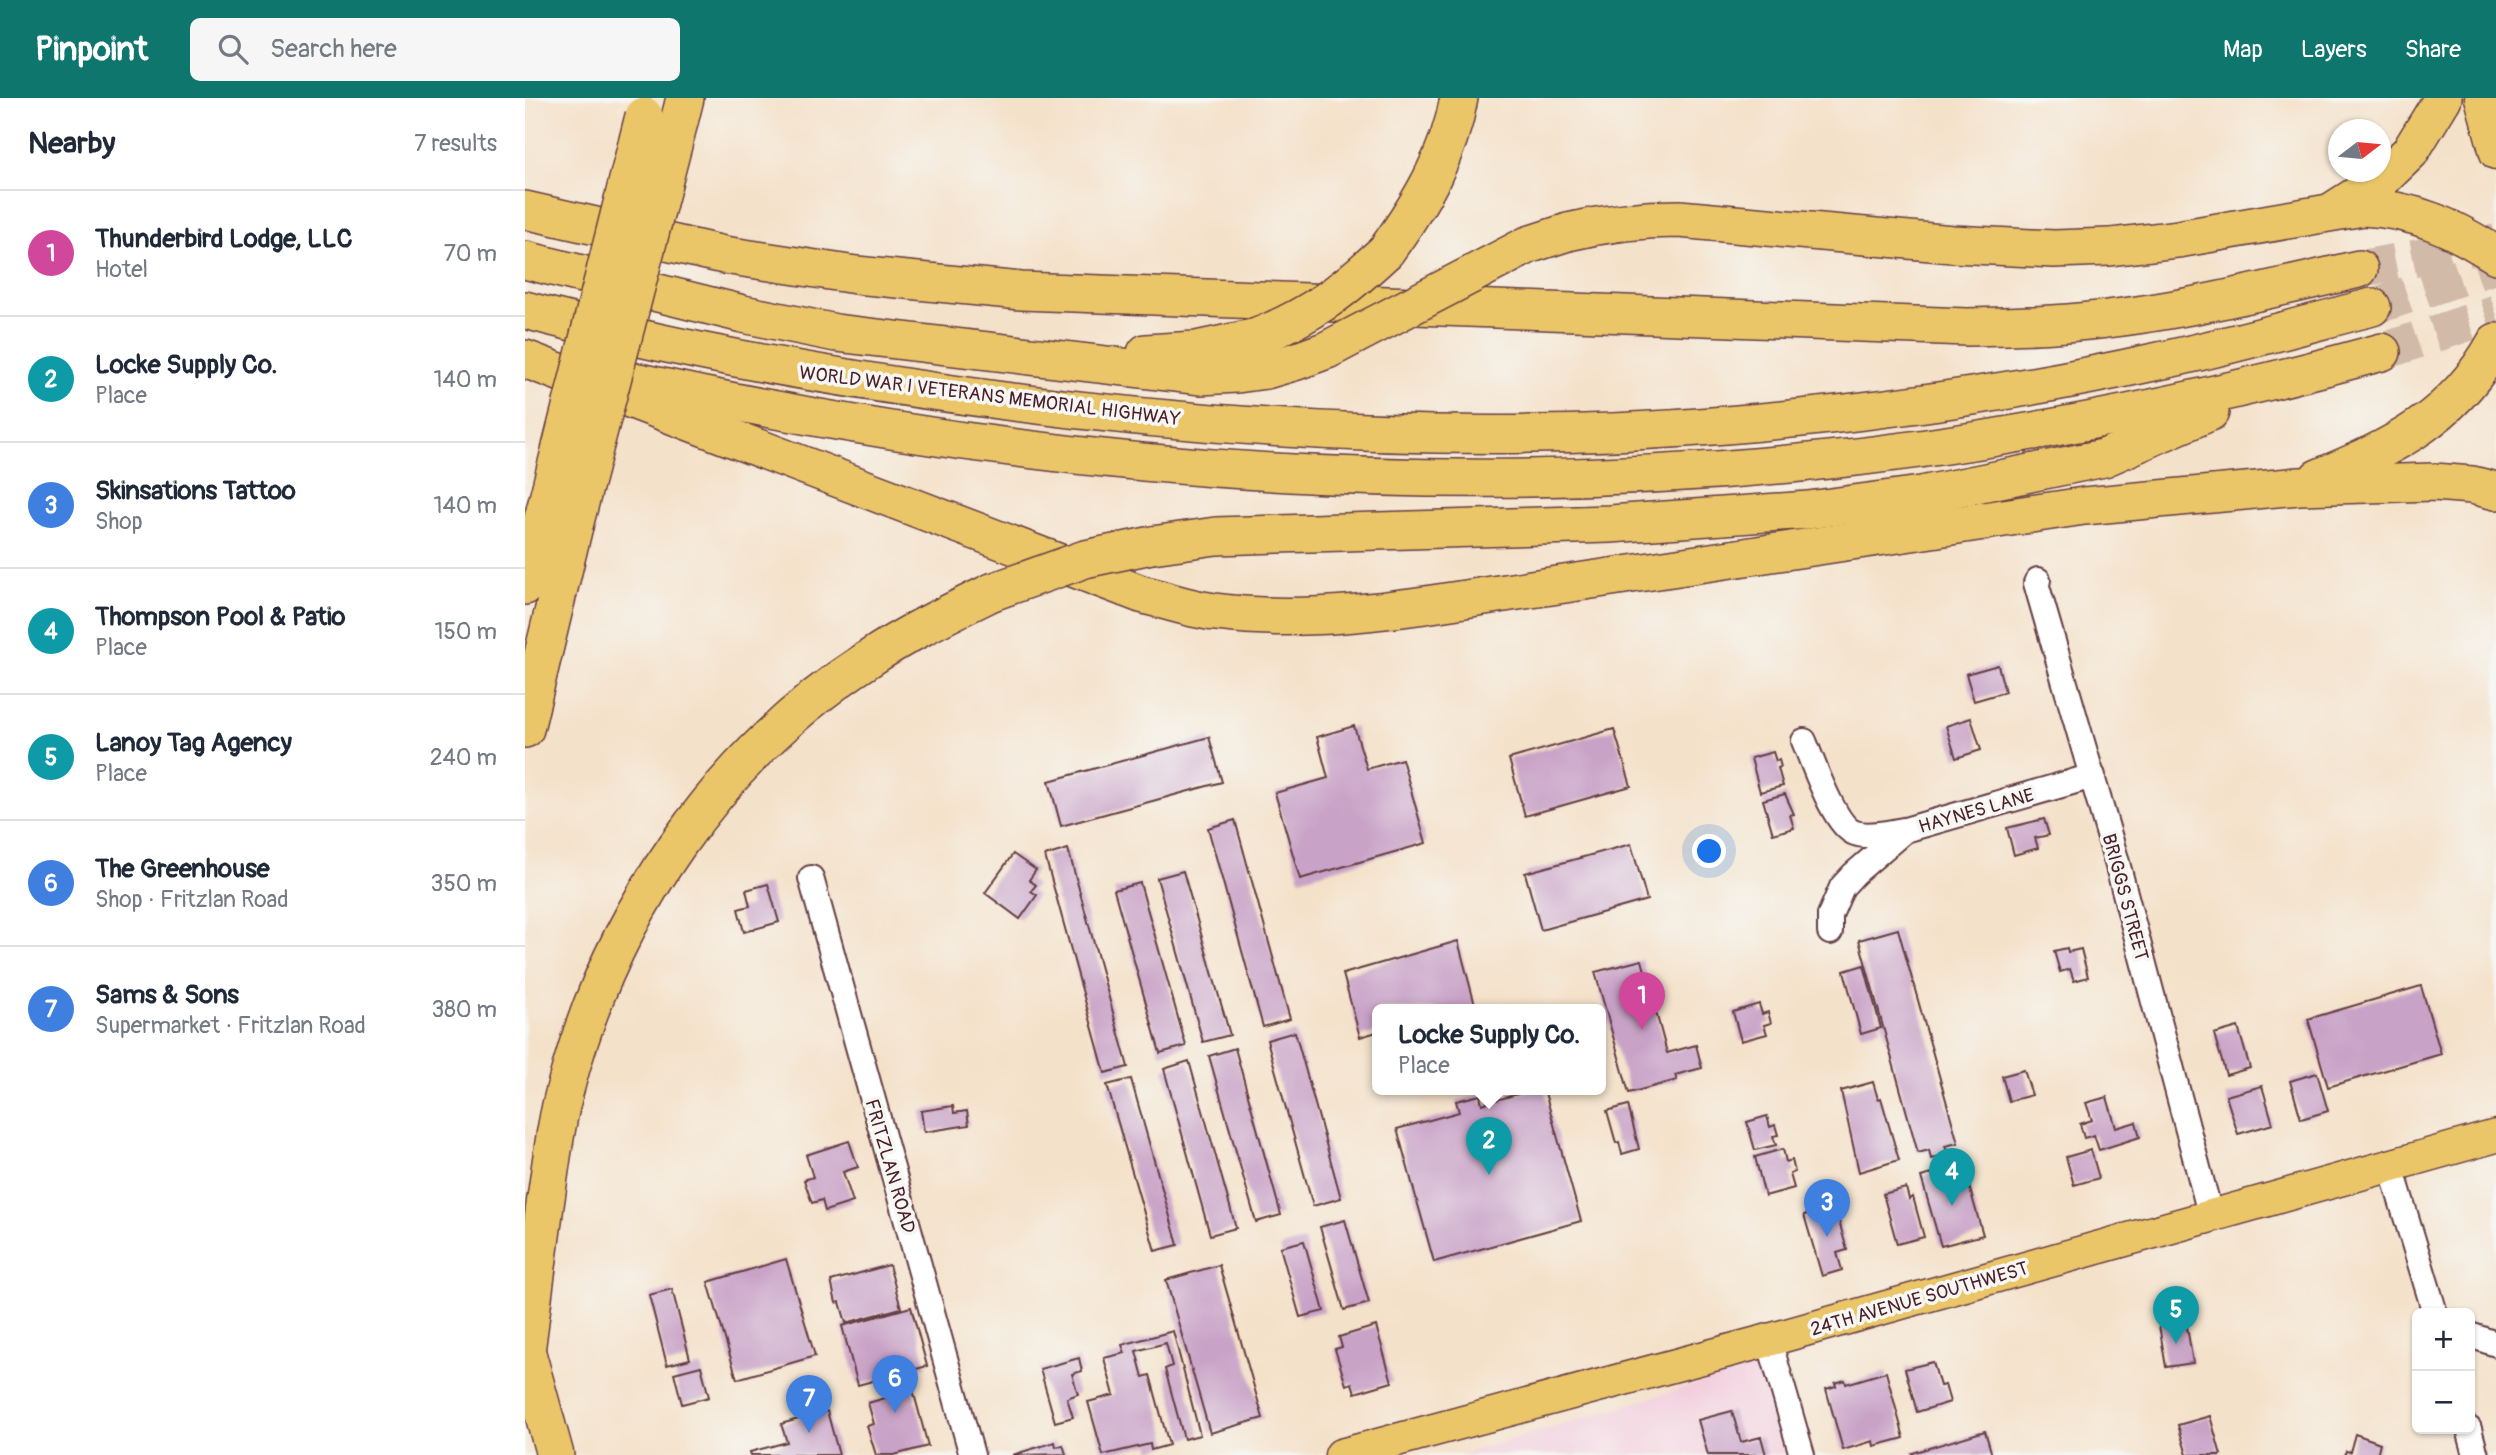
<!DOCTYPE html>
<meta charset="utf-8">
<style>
body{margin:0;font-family:Pangolin,sans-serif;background:#f6f6f7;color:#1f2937}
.controls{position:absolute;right:21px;bottom:21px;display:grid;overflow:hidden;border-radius:10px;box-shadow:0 2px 5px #0004}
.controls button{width:63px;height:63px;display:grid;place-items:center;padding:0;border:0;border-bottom:2px solid #e0e1e3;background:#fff;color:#1f2937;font:35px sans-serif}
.compass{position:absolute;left:1803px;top:21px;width:63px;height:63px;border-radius:50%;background:#fff;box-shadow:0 2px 5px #0004;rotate:74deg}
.you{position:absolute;left:1185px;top:754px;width:24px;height:24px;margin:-18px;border:5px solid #fff;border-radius:50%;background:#1a73e8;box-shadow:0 0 0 10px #1a73e833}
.badge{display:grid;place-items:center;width:46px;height:46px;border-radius:50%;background:#0f766e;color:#fff;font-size:23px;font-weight:700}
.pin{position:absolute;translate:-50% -58px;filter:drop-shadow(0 2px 4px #0008)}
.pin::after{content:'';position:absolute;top:37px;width:24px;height:21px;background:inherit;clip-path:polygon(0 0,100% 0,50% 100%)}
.popup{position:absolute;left:847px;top:906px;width:234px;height:91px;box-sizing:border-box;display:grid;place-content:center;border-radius:10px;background:#fff;filter:drop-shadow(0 2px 5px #0005);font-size:23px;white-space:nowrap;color:#747a83}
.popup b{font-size:26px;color:#1f2937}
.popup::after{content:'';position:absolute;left:50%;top:100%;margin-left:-14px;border:14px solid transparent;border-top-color:#fff}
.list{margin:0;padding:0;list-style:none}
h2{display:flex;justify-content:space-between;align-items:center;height:91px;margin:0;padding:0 28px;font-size:30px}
h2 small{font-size:23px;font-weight:400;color:#747a83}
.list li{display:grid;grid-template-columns:46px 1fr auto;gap:21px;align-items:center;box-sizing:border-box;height:126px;padding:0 28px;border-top:2px solid #e0e1e3}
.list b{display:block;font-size:26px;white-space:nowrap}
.list p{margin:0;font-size:23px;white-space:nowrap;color:#747a83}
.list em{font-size:23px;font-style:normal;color:#747a83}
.icon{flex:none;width:38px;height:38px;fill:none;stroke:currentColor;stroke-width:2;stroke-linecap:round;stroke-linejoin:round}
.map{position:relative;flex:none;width:1971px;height:1357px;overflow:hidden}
header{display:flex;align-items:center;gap:42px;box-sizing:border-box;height:98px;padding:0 35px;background:#0f766e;color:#fff}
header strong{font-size:33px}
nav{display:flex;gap:38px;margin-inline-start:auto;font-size:24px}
.search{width:490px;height:63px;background:#f6f6f7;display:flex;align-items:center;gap:18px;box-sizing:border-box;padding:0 24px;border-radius:10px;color:#747a83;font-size:26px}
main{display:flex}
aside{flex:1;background:#fff}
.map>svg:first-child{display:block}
.built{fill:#f3cfde}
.building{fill:#c9a3c7}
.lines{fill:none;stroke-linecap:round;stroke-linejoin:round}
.highway-tunnel{stroke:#d2baa9;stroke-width:37;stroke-dasharray:37 18;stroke-linecap:butt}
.minor-casing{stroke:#643c43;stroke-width:28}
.major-casing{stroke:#643c43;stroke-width:35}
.highway-casing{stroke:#643c43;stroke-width:40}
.minor{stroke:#fff;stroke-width:24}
.major{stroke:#ebc669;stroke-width:32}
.highway{stroke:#ebc669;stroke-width:37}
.highway-bridge-casing{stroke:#643c43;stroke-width:40;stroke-linecap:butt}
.highway-bridge{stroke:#ebc669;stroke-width:37}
.labels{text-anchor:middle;stroke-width:7;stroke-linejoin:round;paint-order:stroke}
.street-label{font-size:19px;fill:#4a1f2b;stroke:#f6f6f2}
</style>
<header>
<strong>Pinpoint</strong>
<div class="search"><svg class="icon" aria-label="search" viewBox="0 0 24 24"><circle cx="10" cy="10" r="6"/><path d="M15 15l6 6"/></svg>Search here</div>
<nav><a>Map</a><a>Layers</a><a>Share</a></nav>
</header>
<main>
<aside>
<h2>Nearby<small>7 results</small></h2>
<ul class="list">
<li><span class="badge" style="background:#d1479c">1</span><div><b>Thunderbird Lodge, LLC</b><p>Hotel</p></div><em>70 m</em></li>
<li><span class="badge" style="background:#0f9aa8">2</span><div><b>Locke Supply Co.</b><p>Place</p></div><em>140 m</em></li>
<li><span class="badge" style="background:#3f7fe0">3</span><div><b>Skinsations Tattoo</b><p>Shop</p></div><em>140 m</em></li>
<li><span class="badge" style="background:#0f9aa8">4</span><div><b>Thompson Pool &amp; Patio</b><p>Place</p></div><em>150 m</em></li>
<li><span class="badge" style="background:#0f9aa8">5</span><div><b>Lanoy Tag Agency</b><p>Place</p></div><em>240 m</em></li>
<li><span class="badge" style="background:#3f7fe0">6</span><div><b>The Greenhouse</b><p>Shop · Fritzlan Road</p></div><em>350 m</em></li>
<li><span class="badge" style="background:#3f7fe0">7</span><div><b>Sams &amp; Sons</b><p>Supermarket · Fritzlan Road</p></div><em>380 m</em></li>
</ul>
</aside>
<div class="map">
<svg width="1971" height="1357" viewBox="0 0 1971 1357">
<rect width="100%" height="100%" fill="#f6f6f2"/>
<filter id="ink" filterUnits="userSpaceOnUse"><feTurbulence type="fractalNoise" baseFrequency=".0143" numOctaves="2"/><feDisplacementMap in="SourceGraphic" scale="14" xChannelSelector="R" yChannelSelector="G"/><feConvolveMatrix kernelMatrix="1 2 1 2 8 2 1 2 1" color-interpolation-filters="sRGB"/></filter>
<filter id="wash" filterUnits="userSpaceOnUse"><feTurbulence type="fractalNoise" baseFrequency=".00686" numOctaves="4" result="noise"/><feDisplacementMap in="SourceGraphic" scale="28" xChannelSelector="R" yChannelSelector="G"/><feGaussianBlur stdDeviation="1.57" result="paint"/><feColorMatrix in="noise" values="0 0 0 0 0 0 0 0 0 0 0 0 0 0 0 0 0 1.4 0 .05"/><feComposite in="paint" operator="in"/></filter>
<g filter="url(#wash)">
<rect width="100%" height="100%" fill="#f4e1c9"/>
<!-- built -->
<polygon class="built" points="1243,1264 1270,1357 935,1357"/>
<g id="blocks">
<!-- building -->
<g class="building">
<polygon points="1473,567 1480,594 1449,603 1441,576"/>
<polygon points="1446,620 1456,652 1431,660 1421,628"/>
<polygon points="829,628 842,671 877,661 901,745 775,781 750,695 803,680 792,639"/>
<polygon points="1089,631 1106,688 1000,718 984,661"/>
<polygon points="684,639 697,684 536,728 524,683"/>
<polygon points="1248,654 1251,663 1254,662 1256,669 1253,670 1258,688 1235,694 1226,660"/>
<polygon points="1260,696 1269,716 1265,717 1269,730 1248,736 1238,702"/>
<polygon points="1519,721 1524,737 1510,740 1513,750 1489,757 1482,730"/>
<polygon points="710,722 765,921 738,929 683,730"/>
<polygon points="1106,746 1122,802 1016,832 1000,775"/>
<polygon points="543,751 603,969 580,975 520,758"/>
<polygon points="488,756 511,772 504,782 511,787 506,793 512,797 495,821 460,795"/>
<polygon points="658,773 705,937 678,944 632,780"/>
<polygon points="615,785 661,948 635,955 589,792"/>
<polygon points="243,786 254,824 219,834 213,811 225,808 221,792"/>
<polygon points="1373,831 1433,1045 1420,1048 1423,1057 1406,1061 1404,1052 1393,1055 1334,842"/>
<polygon points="933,843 950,907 936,911 852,911 852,934 835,939 818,876"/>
<polygon points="1542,850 1543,854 1556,851 1563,879 1549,883 1545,871 1535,874 1529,853"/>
<polygon points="1117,862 1142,955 1171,947 1177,970 1150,977 1152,982 1104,995 1070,874"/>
<polygon points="1339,867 1356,930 1336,936 1319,873"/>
<polygon points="1896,888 1916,956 1803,989 1783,921"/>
<polygon points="1234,906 1237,916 1243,914 1246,925 1239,927 1242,936 1216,943 1208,914"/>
<polygon points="1713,929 1725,970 1701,977 1689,936"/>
<polygon points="770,934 816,1100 788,1108 742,942"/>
<polygon points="710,950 756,1117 731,1124 684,958"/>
<polygon points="664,963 711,1130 685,1137 639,971"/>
<polygon points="1499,972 1507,997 1484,1003 1477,978"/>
<polygon points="1792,975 1803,1013 1776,1021 1765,983"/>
<polygon points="606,981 653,1147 630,1153 582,987"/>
<polygon points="1348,984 1353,1001 1356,1000 1374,1062 1334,1074 1316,993"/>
<polygon points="1737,988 1748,1026 1713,1036 1701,998"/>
<polygon points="1011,991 1019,991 1056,1123 909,1164 872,1031 934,1014 931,1003 955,997 957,1006"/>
<polygon points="1582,999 1591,1030 1611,1024 1615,1039 1574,1052 1569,1037 1559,1040 1555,1026 1567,1022 1561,1005"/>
<polygon points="1103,1007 1114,1051 1097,1056 1094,1044 1091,1045 1082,1013"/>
<polygon points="428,1008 429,1015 442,1013 444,1027 399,1034 396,1013"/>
<polygon points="1242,1018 1245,1029 1250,1027 1253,1037 1248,1038 1251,1047 1230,1052 1222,1024"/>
<polygon points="324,1043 333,1069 318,1074 328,1104 300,1113 297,1102 287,1105 279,1082 288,1079 281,1057"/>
<polygon points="1258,1051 1261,1064 1267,1062 1270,1074 1265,1076 1269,1090 1240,1098 1230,1059"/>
<polygon points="1566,1052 1574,1080 1549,1087 1541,1059"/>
<polygon points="1438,1067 1458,1137 1416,1148 1396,1079"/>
<polygon points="1381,1090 1384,1101 1388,1099 1399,1139 1372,1146 1358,1096"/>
<polygon points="1304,1110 1308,1125 1314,1123 1322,1152 1312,1155 1317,1172 1297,1178 1279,1117"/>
<polygon points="820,1122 844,1205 819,1212 795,1129"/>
<polygon points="779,1143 799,1213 775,1219 755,1149"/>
<polygon points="261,1161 290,1258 212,1281 183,1184"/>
<polygon points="364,1167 376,1210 321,1225 315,1204 311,1205 306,1183"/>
<polygon points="694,1167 738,1320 685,1335 641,1182"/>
<polygon points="147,1191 165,1261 142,1267 124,1197"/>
<polygon points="386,1209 402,1268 333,1287 317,1228"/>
<polygon points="1661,1223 1668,1265 1641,1269 1634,1227"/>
<polygon points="851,1228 867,1284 830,1295 827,1285 821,1287 810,1251 817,1249 814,1239"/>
<polygon points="648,1233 675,1337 659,1341 640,1271 647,1268 641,1245 611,1253 618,1279 625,1277 644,1347 626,1352 625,1346 578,1357 563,1304 589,1297 579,1260 600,1255 597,1247"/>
<polygon points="554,1260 557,1273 547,1276 553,1296 542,1300 548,1319 530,1324 515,1271"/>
<polygon points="1408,1264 1415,1288 1420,1287 1425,1304 1392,1314 1380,1271"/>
<polygon points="176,1268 184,1299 157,1306 149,1275"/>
<polygon points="1361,1274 1379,1340 1349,1348 1348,1343 1318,1352 1301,1291 1311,1288 1310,1285 1320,1282 1321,1286"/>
<polygon points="388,1292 403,1348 369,1357 351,1357 342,1328 349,1326 343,1305"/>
<polygon points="302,1313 314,1357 226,1357 225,1354 262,1344 256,1326"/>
<polygon points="1207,1313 1216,1344 1236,1339 1241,1357 1183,1357 1173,1322"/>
<polygon points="1685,1318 1696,1357 1662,1357 1653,1327"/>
<polygon points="1460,1333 1467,1357 1388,1357 1387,1355"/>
<polygon points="1830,1336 1855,1345 1852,1357 1819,1357 1821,1353 1825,1354"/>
<polygon points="530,1344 531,1349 538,1347 541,1356 487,1357"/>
</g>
</g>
</g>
<g filter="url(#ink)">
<use href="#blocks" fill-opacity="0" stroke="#643c43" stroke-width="2"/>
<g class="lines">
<!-- highway-tunnel -->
<g class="highway-tunnel">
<polyline points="1834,171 1971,145"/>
<polyline points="1847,209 1971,167"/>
<polyline points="1857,254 1971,215"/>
</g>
<!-- minor casing -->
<g class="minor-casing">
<g id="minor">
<polyline points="1513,482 1511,485 1591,761 1686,1119"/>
<path d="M 1279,643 C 1288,664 1309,728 1330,735 C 1344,740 1365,734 1380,732"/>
<polyline points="286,780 447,1357"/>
<polyline points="1305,834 1305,817 1317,789 1329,776 1380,732 1568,678"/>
<polyline points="1866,1069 1910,1215"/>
<polyline points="1945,1237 1971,1246"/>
<polyline points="1244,1242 1277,1357"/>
<polyline points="1944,1331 1951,1357"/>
</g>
</g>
<!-- major casing -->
<g class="major-casing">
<g id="major">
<polyline points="1956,0 1971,55"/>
<polyline points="816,1357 1244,1242 1971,1038"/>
</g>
</g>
<!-- highway casing -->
<g class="highway-casing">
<g id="highway">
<polyline points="154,24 160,0"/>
<path d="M 0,112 L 199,157 L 331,177 L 496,193 L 1442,229 C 1470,228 1499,228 1528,226 C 1631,220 1734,194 1834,171"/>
<polyline points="1809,112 1856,82 1885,54 1918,0"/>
<path d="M 1043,134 C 1080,125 1115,121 1154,121 L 1428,146 L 1529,151 L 1585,149 L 1653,141 L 1838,109 C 1891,112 1927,129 1971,157"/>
<path d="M 861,153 C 895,106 924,58 934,0"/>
<polyline points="0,162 218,216 311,235 675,278 712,276 741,272"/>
<path d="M 0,212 C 157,254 318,282 480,303 C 718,334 961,347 1201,327 C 1344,315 1489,295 1629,264 C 1702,249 1775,228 1847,209"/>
<polyline points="621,255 671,252 732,239"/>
<path d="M 0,261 L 616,496 C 640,502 665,511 690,514 C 762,523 828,517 900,507 L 1559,408 L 1774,388 L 1909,384 L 1947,387 L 1971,393"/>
<path d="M 114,284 C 495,368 886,403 1275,365 C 1472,346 1667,306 1857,254"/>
<path d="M 1793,380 C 1870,348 1929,320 1971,244"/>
<polyline points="627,447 691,438 1085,426 1283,412 1396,397 1579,360 1685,314"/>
<polyline points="0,488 21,409"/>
<polyline points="0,631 49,428"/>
<polyline points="0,1248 30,1357"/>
<path d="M 1,1254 C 7,1205 14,1156 20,1107 C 26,1068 30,1026 41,988 C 86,817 192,659 342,562 C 382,535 424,515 467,494"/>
</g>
</g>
<!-- minor -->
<use href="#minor" class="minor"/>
<!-- major -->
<use href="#major" class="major"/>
<!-- highway -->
<use href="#highway" class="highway"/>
<!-- highway-bridge casing -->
<g class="highway-bridge-casing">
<g id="highway-bridge">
<path d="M 732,239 C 787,217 818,193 861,153"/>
<polyline points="741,272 772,263 802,252 1003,147 1043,134"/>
<polyline points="21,409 119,18"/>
<polyline points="49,428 154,24"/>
<polyline points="467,494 560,461 627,447"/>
</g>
</g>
<!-- highway-bridge -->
<use href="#highway-bridge" class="highway-bridge"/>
</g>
</g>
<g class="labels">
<!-- street labels -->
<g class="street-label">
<text transform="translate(465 297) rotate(7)" y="7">WORLD WAR I VETERANS MEMORIAL HIGHWAY</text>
<text transform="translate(1451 712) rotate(-16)" y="7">HAYNES LANE</text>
<text transform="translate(1601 799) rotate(75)" y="7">BRIGGS STREET</text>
<text transform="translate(366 1068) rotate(74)" y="7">FRITZLAN ROAD</text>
<text transform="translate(1394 1200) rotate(-16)" y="7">24TH AVENUE SOUTHWEST</text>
</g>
</g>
</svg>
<div class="controls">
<button>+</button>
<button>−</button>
</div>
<svg class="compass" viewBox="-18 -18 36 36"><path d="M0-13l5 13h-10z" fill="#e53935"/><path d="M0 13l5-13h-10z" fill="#747a83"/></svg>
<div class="you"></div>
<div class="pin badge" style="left:1117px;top:932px;background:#d1479c">1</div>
<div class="pin badge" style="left:964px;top:1077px;background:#0f9aa8">2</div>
<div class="popup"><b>Locke Supply Co.</b>Place</div>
<div class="pin badge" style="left:1302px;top:1139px;background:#3f7fe0">3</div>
<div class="pin badge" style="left:1427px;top:1108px;background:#0f9aa8">4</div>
<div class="pin badge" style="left:1651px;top:1246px;background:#0f9aa8">5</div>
<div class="pin badge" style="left:370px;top:1315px;background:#3f7fe0">6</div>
<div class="pin badge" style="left:284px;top:1335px;background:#3f7fe0">7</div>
</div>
</main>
